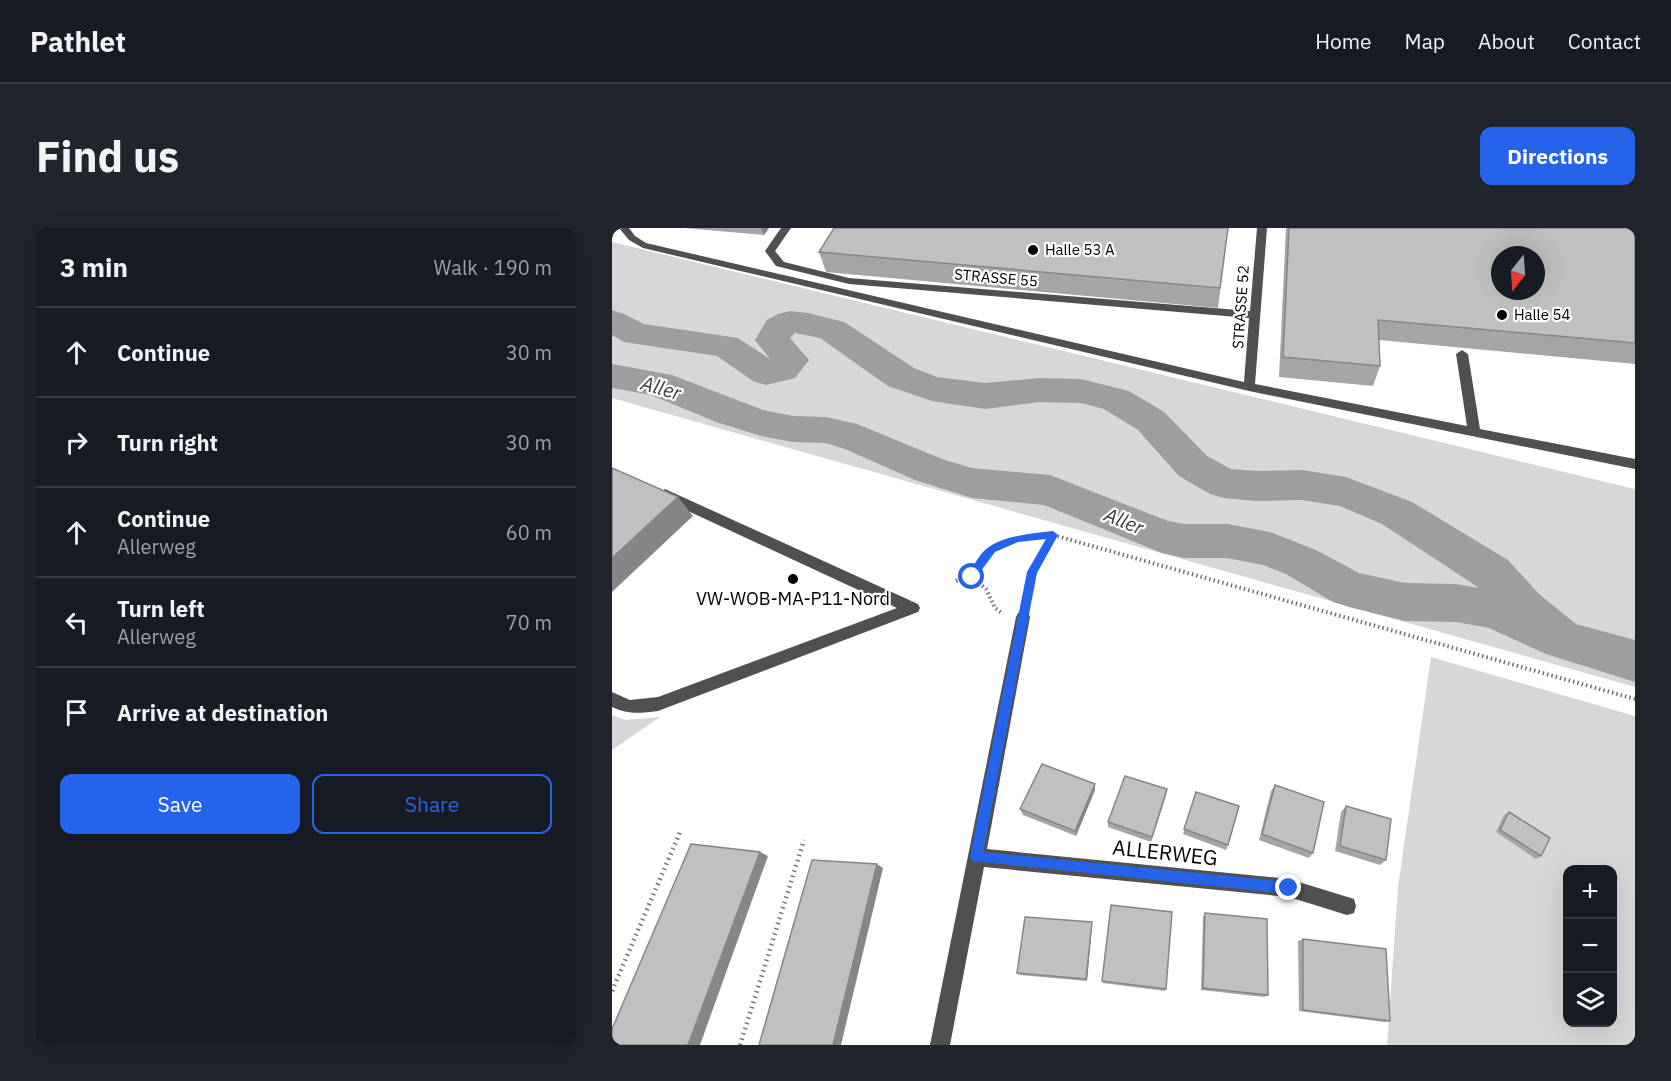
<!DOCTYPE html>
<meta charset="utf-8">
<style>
body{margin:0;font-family:"IBM Plex Sans",sans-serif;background:#20242c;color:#f1f3f6}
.controls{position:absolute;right:18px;bottom:18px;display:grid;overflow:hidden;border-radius:12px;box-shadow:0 6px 24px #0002}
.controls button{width:54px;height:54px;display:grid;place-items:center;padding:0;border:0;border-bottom:2px solid #363941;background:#171b24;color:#f1f3f6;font:30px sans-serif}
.compass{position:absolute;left:879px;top:18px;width:54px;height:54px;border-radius:50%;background:#171b24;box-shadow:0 6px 24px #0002;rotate:197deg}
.stop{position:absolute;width:18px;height:18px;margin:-14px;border:4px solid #2563eb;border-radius:50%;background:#fff}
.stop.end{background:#2563eb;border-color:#fff;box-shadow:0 2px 6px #0008}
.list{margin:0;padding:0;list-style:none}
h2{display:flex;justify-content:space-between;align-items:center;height:78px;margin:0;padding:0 24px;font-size:26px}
h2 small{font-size:20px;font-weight:400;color:#9ea1a6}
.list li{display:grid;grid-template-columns:39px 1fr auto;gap:18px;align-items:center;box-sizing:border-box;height:90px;padding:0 24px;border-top:2px solid #363941}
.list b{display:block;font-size:22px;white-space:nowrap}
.list p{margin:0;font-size:20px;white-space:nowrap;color:#9ea1a6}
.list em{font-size:20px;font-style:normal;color:#9ea1a6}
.actions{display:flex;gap:12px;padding:18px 24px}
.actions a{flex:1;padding:14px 0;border:2px solid #2563eb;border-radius:12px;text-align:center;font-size:21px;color:#2563eb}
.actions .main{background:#2563eb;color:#fff}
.icon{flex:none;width:33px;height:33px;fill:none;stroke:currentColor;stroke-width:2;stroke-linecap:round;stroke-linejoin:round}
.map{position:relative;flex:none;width:1023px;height:817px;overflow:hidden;border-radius:12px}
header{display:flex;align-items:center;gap:36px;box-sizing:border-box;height:84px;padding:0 30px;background:#171b24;border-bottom:2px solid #363941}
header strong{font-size:28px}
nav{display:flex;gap:33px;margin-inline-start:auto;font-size:21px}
.intro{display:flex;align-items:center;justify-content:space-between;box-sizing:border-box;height:144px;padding:0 36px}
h1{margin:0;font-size:42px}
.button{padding:15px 27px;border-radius:12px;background:#2563eb;color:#fff;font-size:21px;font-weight:700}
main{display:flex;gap:36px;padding:0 36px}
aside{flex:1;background:#171b24;border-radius:12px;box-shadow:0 6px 24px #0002}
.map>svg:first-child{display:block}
.green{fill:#d7d7d7;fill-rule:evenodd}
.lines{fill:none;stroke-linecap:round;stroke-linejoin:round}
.river{fill:#9e9e9e;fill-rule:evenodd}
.path-far1{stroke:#727272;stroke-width:4;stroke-dasharray:1.5 3;stroke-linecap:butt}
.path{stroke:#727272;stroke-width:4.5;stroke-dasharray:1.5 4;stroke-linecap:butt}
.minor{fill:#505050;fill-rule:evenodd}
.wall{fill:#a5a5a5}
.shaded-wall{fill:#868686}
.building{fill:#c0c0c0;stroke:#868686;stroke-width:1.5;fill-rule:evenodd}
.route{fill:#2563eb}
.poi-dot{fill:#000;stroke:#fff;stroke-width:2}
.labels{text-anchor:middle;stroke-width:4.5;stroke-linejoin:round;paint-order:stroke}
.far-poi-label{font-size:15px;fill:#000;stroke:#fff;text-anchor:start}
.far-street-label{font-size:15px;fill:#000;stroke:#fff}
.poi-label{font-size:18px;fill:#000;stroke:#fff}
.water-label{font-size:20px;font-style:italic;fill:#3f3f3f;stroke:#fff}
.near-street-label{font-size:21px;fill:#000;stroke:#fff}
</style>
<header>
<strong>Pathlet</strong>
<nav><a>Home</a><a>Map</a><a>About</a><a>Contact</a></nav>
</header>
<div class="intro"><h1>Find us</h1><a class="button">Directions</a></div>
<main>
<aside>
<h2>3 min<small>Walk · 190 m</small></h2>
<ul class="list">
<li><svg class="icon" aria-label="ahead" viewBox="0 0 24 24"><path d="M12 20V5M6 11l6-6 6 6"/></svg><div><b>Continue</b></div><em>30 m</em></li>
<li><svg class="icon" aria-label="right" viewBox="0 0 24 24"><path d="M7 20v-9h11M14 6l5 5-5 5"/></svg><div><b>Turn right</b></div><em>30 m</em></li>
<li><svg class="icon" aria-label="ahead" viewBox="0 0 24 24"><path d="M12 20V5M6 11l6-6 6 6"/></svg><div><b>Continue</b><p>Allerweg</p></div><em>60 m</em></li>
<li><svg class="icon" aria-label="left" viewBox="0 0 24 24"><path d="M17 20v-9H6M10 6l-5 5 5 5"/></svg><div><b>Turn left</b><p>Allerweg</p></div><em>70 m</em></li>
<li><svg class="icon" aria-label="arrive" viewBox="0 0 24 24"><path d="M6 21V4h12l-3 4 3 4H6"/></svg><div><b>Arrive at destination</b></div></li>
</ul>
<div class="actions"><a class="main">Save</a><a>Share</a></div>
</aside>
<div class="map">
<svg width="1023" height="817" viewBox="0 0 1023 817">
<rect width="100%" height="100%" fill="#fff"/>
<!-- green -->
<g class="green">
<polygon points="0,14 1023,261 1023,459 0,170"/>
<path d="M 819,429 L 1023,488 L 1023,817 L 775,817 L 786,659 ZM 956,642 L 1000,642 L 1000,794 L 956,794 Z"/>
<polygon points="0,487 13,492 48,489 0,522"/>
</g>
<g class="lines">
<!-- river -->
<polygon class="river" points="0,82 12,86 32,96 126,110 158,131 143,112 155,92 166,86 178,83 196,85 232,94 302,140 325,149 373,155 427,150 469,151 517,163 552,184 595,228 619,241 644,243 690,242 734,249 800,274 896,332 927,366 964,396 1023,412 1023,454 934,426 877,400 844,394 793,393 737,379 721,374 674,346 651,337 615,330 572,330 550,325 432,277 360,270 303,252 233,221 214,215 181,214 149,208 104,194 39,167 0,160 0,136 60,147 151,182 181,188 214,189 245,196 330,231 360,240 438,247 556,293 572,296 615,296 658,304 704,322 747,345 793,355 844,356 867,360 770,296 728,278 690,272 644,273 612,270 598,266 567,248 526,202 492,181 469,175 427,174 373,181 320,173 276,158 208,110 183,105 178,110 197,132 183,150 154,157 141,153 105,128 12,114 0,107"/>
<!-- path-far1 -->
<g class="path-far1">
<polyline points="360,349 374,361 383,380 391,386"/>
<path d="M 344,353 C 364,347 361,339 375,326 C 392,309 418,309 441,307 L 1023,471"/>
<polyline points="414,372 420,344 441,307"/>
</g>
<!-- path -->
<g class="path">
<polyline points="0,763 69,602"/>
<polyline points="128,817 192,612"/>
</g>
<!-- minor -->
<g class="minor">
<polygon points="7,0 17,0 23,8 34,15 632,154 637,90 237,56 164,38 153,23 169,0 179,0 163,23 172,34 237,50 638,83 645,0 655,0 643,156 855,198 844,126 850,122 856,126 868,201 1023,231 1023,241 637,163 31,20 17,12"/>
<path d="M 53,261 L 306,376 L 308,380 L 306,384 L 46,483 C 28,485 17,487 0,479 L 0,464 L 18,472 L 46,469 L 285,380 L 48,270 L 46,266 Z"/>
<polygon points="411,383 416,385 418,389 375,621 677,651 742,671 744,678 742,685 735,687 677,669 372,639 338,817 318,817 404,389 406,385"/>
</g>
</g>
<!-- wall -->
<g class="wall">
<polygon points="72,0 157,0 152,7"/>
<polygon points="616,0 606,80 214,44 207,24"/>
<polygon points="674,0 1023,0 1023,136 767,112 768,138 761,158 667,149"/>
<polygon points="663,557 701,625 697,630 647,612 659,563"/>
<polygon points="483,562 464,608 411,587 408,581"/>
<polygon points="584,564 616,617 614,622 571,606"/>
<polygon points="554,567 539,614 496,599 496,594"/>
<polygon points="734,578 774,632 768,637 723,623 729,584"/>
<polygon points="897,584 929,628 924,631 884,604 892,587"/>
<polygon points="593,685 656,767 652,769 589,762 591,689"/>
<polygon points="480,694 480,698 475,753 408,747 405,745"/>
<polygon points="691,711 778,793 772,794 687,783 686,713"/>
<polygon points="490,753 554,761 553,763 491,755"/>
</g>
<!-- shaded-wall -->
<g class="shaded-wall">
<polygon points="149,0 157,0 152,7"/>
<polygon points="66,269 81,288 0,364 0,330"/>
<polygon points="483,556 483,562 464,608 463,603"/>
<polygon points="555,561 554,567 539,614 540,609"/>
<polygon points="148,624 156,628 88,817 76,817"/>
<polygon points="265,636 271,640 229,817 221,817"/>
<polygon points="480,694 480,698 475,753 474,751"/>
</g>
<!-- building -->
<g class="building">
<polygon points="222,0 616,0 608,60 207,24"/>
<path d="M 677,0 L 1023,0 L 1023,115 L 766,92 L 768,138 L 671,129 ZM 888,27 L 924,27 L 924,63 L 888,63 Z"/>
<polygon points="0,240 66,269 0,330"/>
<polygon points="430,536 483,556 463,603 408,581"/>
<polygon points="513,548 555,561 540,609 496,594"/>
<polygon points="663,557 712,574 701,625 650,606"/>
<polygon points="584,564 627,578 616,617 572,601"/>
<polygon points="734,578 779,591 774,632 728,618"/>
<polygon points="897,584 938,610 929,628 888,602"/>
<polygon points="79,616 148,624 76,817 0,817 0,801"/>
<polygon points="200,632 265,636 221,817 147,817"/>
<polygon points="499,677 560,684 554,761 490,753"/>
<polygon points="593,685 655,691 656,767 591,760"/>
<polygon points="413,689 480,694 474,751 405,745"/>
<polygon points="691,711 774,721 778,793 691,782"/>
</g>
<!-- route -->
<path class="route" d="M 441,303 L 446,307 L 425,345 L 371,624 L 677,654 L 683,660 L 681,664 L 677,666 L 360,633 L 358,629 L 415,344 L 434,311 L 406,314 L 383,324 L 363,351 L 357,351 L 355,349 C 360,341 365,331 370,325 C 387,307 418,306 441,303 Z"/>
<!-- markers -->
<g class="poi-dot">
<circle cx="421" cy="22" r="6"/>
<circle cx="890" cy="87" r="6"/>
<circle cx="181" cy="351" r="6"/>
</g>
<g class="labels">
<!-- far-poi labels -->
<g class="far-poi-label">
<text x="433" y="27">Halle 53 A</text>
<text x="902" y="92">Halle 54</text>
</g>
<!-- far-street labels -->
<g class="far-street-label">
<text transform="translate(384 50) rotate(5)" y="5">STRASSE 55</text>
<text transform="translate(629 79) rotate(-86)" y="5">STRASSE 52</text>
</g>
<!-- poi labels -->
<g class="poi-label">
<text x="181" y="377">VW-WOB-MA-P11-Nord</text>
</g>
<!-- water labels -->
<g class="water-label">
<text transform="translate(49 160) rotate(16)" y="7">Aller</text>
<text transform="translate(512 293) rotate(22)" y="7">Aller</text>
</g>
<!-- near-street labels -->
<g class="near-street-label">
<text transform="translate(553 625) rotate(6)" y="7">ALLERWEG</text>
</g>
</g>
</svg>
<div class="controls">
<button>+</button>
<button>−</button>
<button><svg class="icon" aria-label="layers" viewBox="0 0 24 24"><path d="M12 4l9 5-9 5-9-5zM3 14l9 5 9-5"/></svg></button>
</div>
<svg class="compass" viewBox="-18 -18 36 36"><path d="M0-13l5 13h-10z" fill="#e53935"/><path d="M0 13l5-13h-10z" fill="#9ea1a6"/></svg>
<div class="stop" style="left:360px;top:349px"></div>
<div class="stop end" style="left:677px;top:660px"></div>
</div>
</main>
